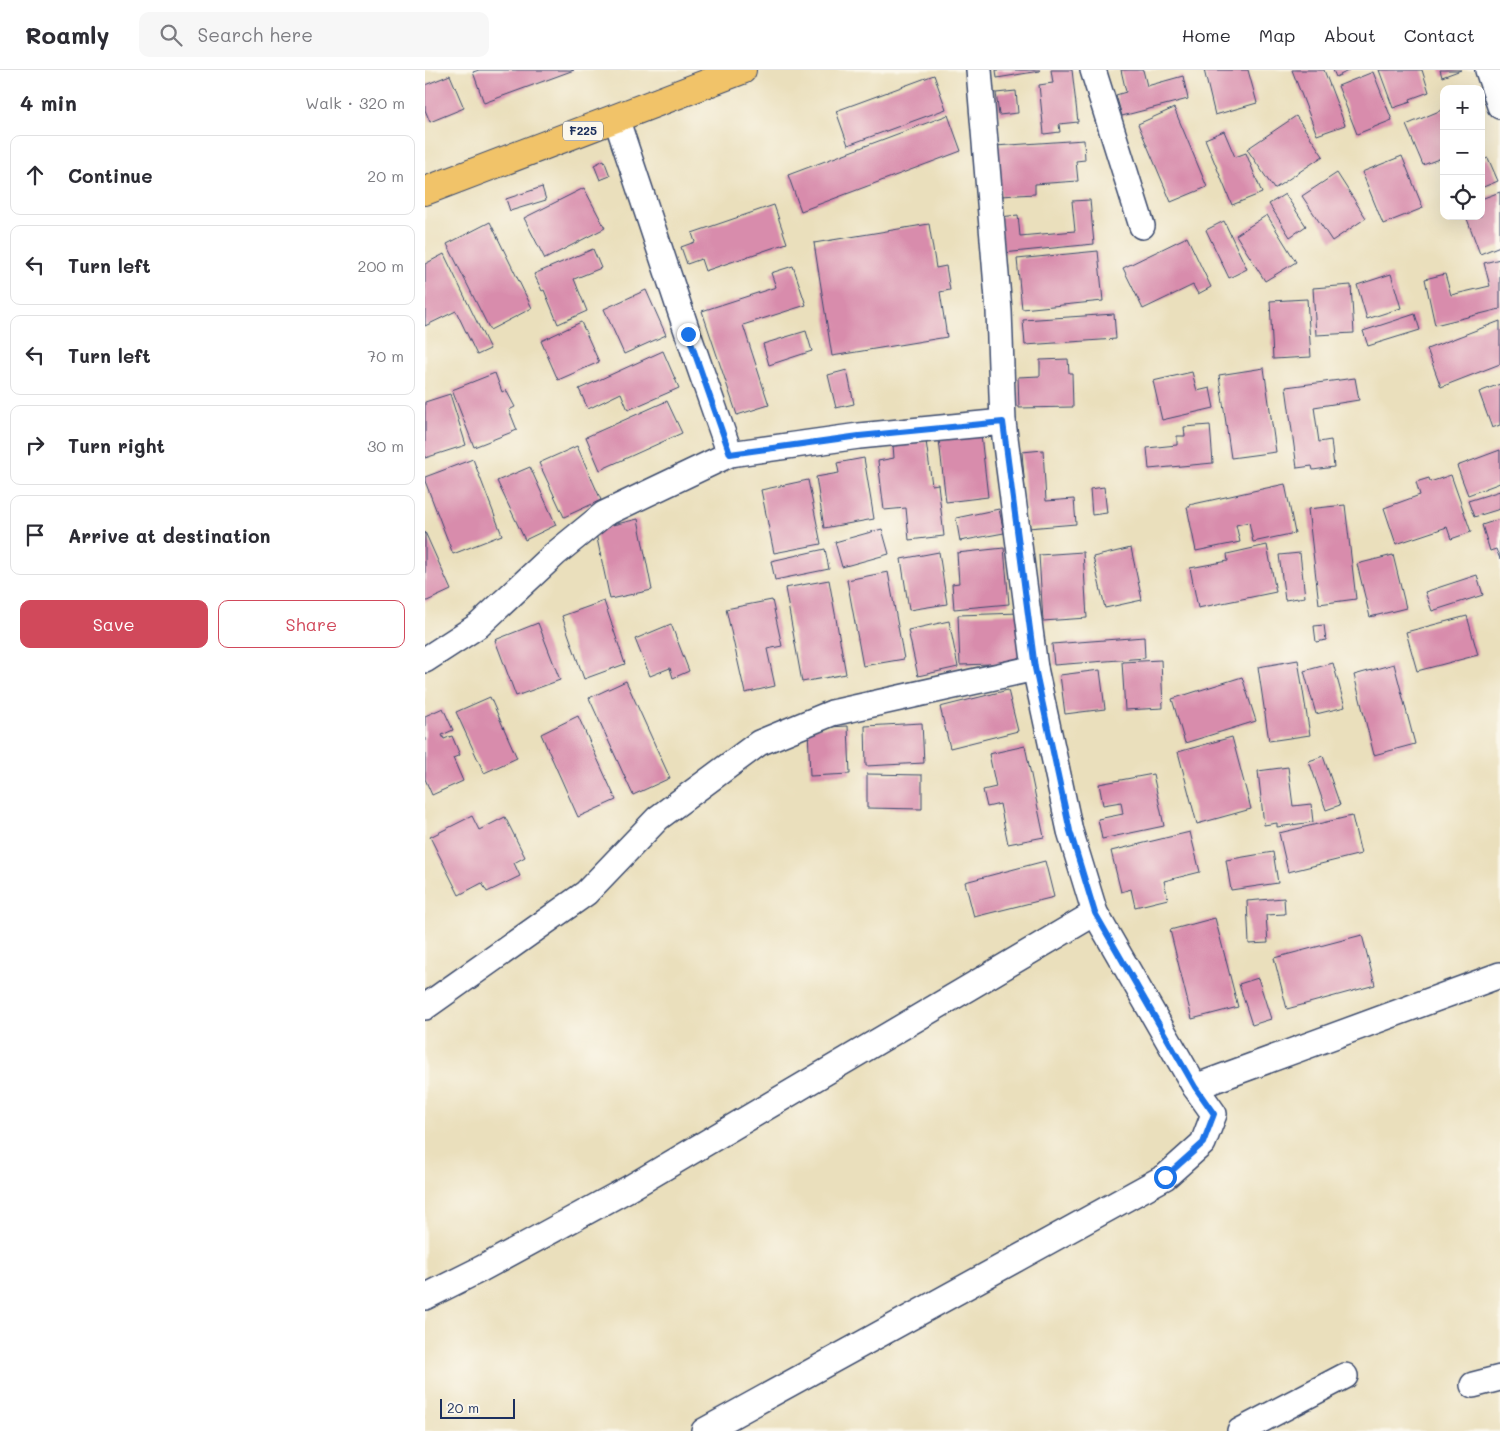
<!DOCTYPE html>
<meta charset="utf-8">
<style>
body{margin:0;font-family:Mali,sans-serif;background:#f7f7f7;color:#2b2b33}
.controls{position:absolute;right:15px;top:15px;display:grid;overflow:hidden;border-radius:10px;box-shadow:0 5px 20px #0002}
.controls button{width:45px;height:45px;display:grid;place-items:center;padding:0;border:0;border-bottom:1px solid #e1e1e2;background:#fff;color:#2b2b33;font:25px sans-serif}
.scale{position:absolute;left:15px;bottom:12px;width:75px;box-sizing:border-box;padding-left:5px;border:2px solid #1b2f5e;border-top:0;font-size:14px;line-height:18px;white-space:nowrap;color:#1b2f5e;-webkit-text-stroke:4px #fbf7ec;paint-order:stroke}
.stop{position:absolute;width:15px;height:15px;margin:-11px;border:4px solid #1a73e8;border-radius:50%;background:#fff}
.stop.end{background:#1a73e8;border-color:#fff;box-shadow:0 1px 5px #0008}
.list{margin:0;padding:0;list-style:none}
h2{display:flex;justify-content:space-between;align-items:center;height:65px;margin:0;padding:0 20px;font-size:21px}
h2 small{font-size:16px;font-weight:400;color:#7c7c81}
.list li{display:grid;grid-template-columns:32px 1fr auto;gap:15px;align-items:center;box-sizing:border-box;height:80px;margin:0 10px 10px;padding:0 10px;border:1px solid #e1e1e2;border-radius:10px}
.list b{display:block;font-size:19px;white-space:nowrap}
.list em{font-size:16px;font-style:normal;color:#7c7c81}
.actions{display:flex;gap:10px;padding:15px 20px}
.actions a{flex:1;padding:11px 0;border:1px solid #d1495b;border-radius:10px;text-align:center;font-size:18px;color:#d1495b}
.actions .main{background:#d1495b;color:#fff}
.icon{flex:none;width:28px;height:28px;fill:none;stroke:currentColor;stroke-width:2;stroke-linecap:round;stroke-linejoin:round}
.map{position:relative;flex:none;width:1075px;height:1361px;overflow:hidden}
header{display:flex;align-items:center;gap:30px;box-sizing:border-box;height:70px;padding:0 25px;background:#fff;border-bottom:1px solid #e1e1e2}
header strong{font-size:24px}
nav{display:flex;gap:28px;margin-inline-start:auto;font-size:18px}
.search{width:350px;height:45px;background:#f7f7f7;display:flex;align-items:center;gap:12px;box-sizing:border-box;padding:0 18px;border-radius:10px;color:#7c7c81;font-size:19px}
main{display:flex}
aside{flex:1;background:#fff}
.map>svg:first-child{display:block}
.building{fill:#d88cac}
.lines{fill:none;stroke-linecap:round;stroke-linejoin:round}
.minor-casing{stroke:#3a496c;stroke-width:28}
.major-casing{stroke:#3a496c;stroke-width:30}
.minor{stroke:#fff;stroke-width:25}
.major{stroke:#f1c369;stroke-width:28}
.route{stroke:#1a73e8;stroke-width:6}
.labels{text-anchor:middle;stroke-width:4;stroke-linejoin:round;paint-order:stroke}
.shield{fill:#fbf7ec;stroke:#5e6b89;stroke-width:1}
.shield-label{font-size:12px;font-weight:bold;fill:#1b2f5e}
</style>
<header>
<strong>Roamly</strong>
<div class="search"><svg class="icon" aria-label="search" viewBox="0 0 24 24"><circle cx="10" cy="10" r="6"/><path d="M15 15l6 6"/></svg>Search here</div>
<nav><a>Home</a><a>Map</a><a>About</a><a>Contact</a></nav>
</header>
<main>
<aside>
<h2>4 min<small>Walk · 320 m</small></h2>
<ul class="list">
<li><svg class="icon" aria-label="ahead" viewBox="0 0 24 24"><path d="M12 20V5M6 11l6-6 6 6"/></svg><div><b>Continue</b></div><em>20 m</em></li>
<li><svg class="icon" aria-label="left" viewBox="0 0 24 24"><path d="M17 20v-9H6M10 6l-5 5 5 5"/></svg><div><b>Turn left</b></div><em>200 m</em></li>
<li><svg class="icon" aria-label="left" viewBox="0 0 24 24"><path d="M17 20v-9H6M10 6l-5 5 5 5"/></svg><div><b>Turn left</b></div><em>70 m</em></li>
<li><svg class="icon" aria-label="right" viewBox="0 0 24 24"><path d="M7 20v-9h11M14 6l5 5-5 5"/></svg><div><b>Turn right</b></div><em>30 m</em></li>
<li><svg class="icon" aria-label="arrive" viewBox="0 0 24 24"><path d="M6 21V4h12l-3 4 3 4H6"/></svg><div><b>Arrive at destination</b></div></li>
</ul>
<div class="actions"><a class="main">Save</a><a>Share</a></div>
</aside>
<div class="map">
<svg width="1075" height="1361" viewBox="0 0 1075 1361">
<rect width="100%" height="100%" fill="#fbf7ec"/>
<filter id="ink" filterUnits="userSpaceOnUse"><feTurbulence type="fractalNoise" baseFrequency=".02" numOctaves="2"/><feDisplacementMap in="SourceGraphic" scale="10" xChannelSelector="R" yChannelSelector="G"/><feConvolveMatrix kernelMatrix="1 2 1 2 8 2 1 2 1" color-interpolation-filters="sRGB"/></filter>
<filter id="wash" filterUnits="userSpaceOnUse"><feTurbulence type="fractalNoise" baseFrequency=".0096" numOctaves="4" result="noise"/><feDisplacementMap in="SourceGraphic" scale="20" xChannelSelector="R" yChannelSelector="G"/><feGaussianBlur stdDeviation="1.12" result="paint"/><feColorMatrix in="noise" values="0 0 0 0 0 0 0 0 0 0 0 0 0 0 0 0 0 1.4 0 .05"/><feComposite in="paint" operator="in"/></filter>
<g filter="url(#wash)">
<rect width="100%" height="100%" fill="#eadfbc"/>
<g id="blocks">
<!-- building -->
<g class="building">
<polygon points="54,0 149,0 59,33 48,2"/>
<polygon points="571,0 615,0 615,1 572,8"/>
<polygon points="626,0 647,0 653,52 634,54 635,62 619,64 614,15 628,13"/>
<polygon points="696,0 718,0 722,16 758,6 763,29 697,46 691,25 701,22"/>
<polygon points="779,0 823,0 832,33 790,45"/>
<polygon points="867,0 899,0 920,55 892,65"/>
<polygon points="908,0 925,0 911,7"/>
<polygon points="954,0 997,0 1004,22 985,29 986,32 968,38"/>
<polygon points="1015,0 1036,0 1017,7"/>
<polygon points="948,2 967,50 932,64 913,16"/>
<polygon points="25,5 39,38 5,52 0,40 0,15"/>
<polygon points="509,5 521,39 423,75 411,41"/>
<polygon points="591,21 593,43 574,45 571,23"/>
<polygon points="749,38 782,117 746,132 713,54"/>
<polygon points="1019,39 1019,87 998,95 981,55"/>
<polygon points="523,45 536,81 376,141 363,105"/>
<polygon points="871,46 898,86 849,119 822,79"/>
<polygon points="799,61 810,87 821,83 837,123 807,135 780,69"/>
<polygon points="659,70 660,90 651,91 653,111 610,114 610,124 576,126 570,76"/>
<polygon points="977,86 998,138 958,154 937,102"/>
<polygon points="1063,88 1073,111 1056,118 1056,91"/>
<polygon points="179,90 185,106 175,110 169,95"/>
<polygon points="912,103 941,148 907,171 877,126"/>
<polygon points="117,117 121,130 85,141 81,129"/>
<polygon points="159,118 180,158 120,189 99,148"/>
<polygon points="1075,122 1075,176 1055,184 1041,146 1056,146 1056,129"/>
<polygon points="860,124 881,156 865,167 844,134"/>
<polygon points="665,130 669,174 578,183 575,147 593,145 595,166 650,161 647,131"/>
<polygon points="349,135 362,173 280,201 276,189 262,194 256,177 270,172 267,163"/>
<polygon points="842,145 871,192 840,211 811,165"/>
<polygon points="799,151 822,199 804,208 781,160"/>
<polygon points="65,152 107,238 65,260 22,174"/>
<polygon points="504,154 511,198 521,196 525,220 515,222 522,267 407,286 389,173"/>
<polygon points="762,167 786,217 773,224 768,215 718,239 698,198"/>
<polygon points="168,179 176,198 149,209 162,241 133,254 119,220 117,221 109,204"/>
<polygon points="673,181 678,231 597,239 592,189"/>
<polygon points="19,184 65,279 52,285 31,241 0,256 0,194"/>
<polygon points="1075,189 1075,239 1010,255 1000,209 1020,204 1026,225 1065,216 1059,193"/>
<polygon points="368,196 381,235 318,255 344,335 312,345 277,241 351,217 346,203"/>
<polygon points="966,204 976,238 942,249 932,215"/>
<polygon points="926,215 929,263 891,265 888,218"/>
<polygon points="221,220 241,265 199,284 179,239"/>
<polygon points="882,229 886,287 848,289 845,231"/>
<polygon points="689,244 691,269 600,275 598,250"/>
<polygon points="990,244 995,260 943,276 938,261"/>
<polygon points="1075,251 1075,294 1016,317 1002,279"/>
<polygon points="156,252 174,292 133,310 116,271"/>
<polygon points="381,261 387,281 344,295 338,274"/>
<polygon points="238,281 254,318 203,340 196,323 163,339 154,319"/>
<polygon points="643,289 644,303 647,303 648,337 594,338 593,307 615,306 615,290"/>
<polygon points="839,298 851,382 806,388 794,305"/>
<polygon points="422,300 429,334 411,338 403,305"/>
<polygon points="767,302 772,321 785,318 789,338 737,350 728,311"/>
<polygon points="70,303 77,322 81,320 90,337 84,340 92,360 49,377 27,320"/>
<polygon points="930,308 934,330 889,337 894,372 906,370 909,397 888,400 887,396 872,398 861,317"/>
<polygon points="1075,314 1075,355 1067,358 1054,322"/>
<polygon points="25,324 41,375 0,388 0,332"/>
<polygon points="242,331 257,363 175,400 161,367"/>
<polygon points="785,355 788,393 724,399 722,378 752,375 752,366 760,366 759,357"/>
<polygon points="556,365 563,427 521,432 514,370"/>
<polygon points="501,371 507,415 513,414 519,466 484,470 481,438 459,440 453,391 469,388 468,375"/>
<polygon points="152,376 176,430 139,447 114,393"/>
<polygon points="618,380 621,431 649,429 651,454 603,458 597,382"/>
<polygon points="1075,380 1075,413 1043,425 1032,396"/>
<polygon points="439,388 449,449 399,458 391,407 414,403 412,393"/>
<polygon points="48,389 77,465 28,484 0,411 0,407"/>
<polygon points="105,397 131,455 100,470 72,411"/>
<polygon points="1026,405 1046,462 1026,469 1022,457 971,474 959,438 995,425 991,412 1004,408 1005,412"/>
<polygon points="383,410 396,474 349,483 336,420"/>
<polygon points="860,414 870,463 828,472 824,452 811,455 815,472 771,481 762,437 765,437 764,435"/>
<polygon points="679,417 682,443 667,445 665,419"/>
<polygon points="1075,421 1075,439 1049,447 1043,431"/>
<polygon points="920,435 931,529 894,534 883,439"/>
<polygon points="574,439 579,463 535,471 531,448"/>
<polygon points="213,449 227,520 185,529 170,459"/>
<polygon points="1075,449 1075,489 1071,479 1065,481 1057,455"/>
<polygon points="457,459 464,484 417,497 410,472"/>
<polygon points="0,462 26,520 0,532"/>
<polygon points="842,475 851,522 773,538 765,498 803,491 802,484"/>
<polygon points="579,478 584,534 529,539 527,514 534,513 532,483"/>
<polygon points="706,478 717,530 680,538 668,487"/>
<polygon points="400,479 404,499 350,510 346,491"/>
<polygon points="514,482 522,534 484,540 476,489"/>
<polygon points="658,482 662,548 618,551 614,485"/>
<polygon points="875,483 880,527 860,530 854,485"/>
<polygon points="968,485 981,538 945,547 932,494"/>
<polygon points="463,502 479,589 438,596 422,510"/>
<polygon points="1052,505 1058,525 1007,541 1000,522"/>
<polygon points="404,510 421,604 377,612 360,518"/>
<polygon points="347,530 357,576 342,579 350,616 320,623 301,539"/>
<polygon points="179,531 200,594 159,609 137,546"/>
<polygon points="595,543 596,593 535,595 533,545"/>
<polygon points="1042,546 1053,585 992,601 981,562"/>
<polygon points="524,551 533,597 493,606 483,560"/>
<polygon points="113,553 135,610 91,626 70,570"/>
<polygon points="246,554 264,601 248,608 245,598 225,606 210,569"/>
<polygon points="899,555 901,570 891,572 889,556"/>
<polygon points="719,567 720,588 629,595 627,574"/>
<polygon points="736,590 738,638 700,640 697,592"/>
<polygon points="873,590 885,665 844,671 833,597"/>
<polygon points="908,593 920,637 891,644 879,601"/>
<polygon points="969,594 990,674 949,685 929,605"/>
<polygon points="675,600 680,639 640,644 635,605"/>
<polygon points="817,607 831,651 760,673 747,629"/>
<polygon points="201,611 245,708 208,725 164,628"/>
<polygon points="583,620 593,661 525,678 515,637"/>
<polygon points="65,627 92,688 59,703 31,642"/>
<polygon points="18,638 28,660 17,665 19,669 27,666 35,685 28,688 38,711 7,725 0,709 0,646"/>
<polygon points="153,646 191,730 153,747 116,664"/>
<polygon points="497,653 499,693 441,696 440,656"/>
<polygon points="423,656 425,704 385,706 383,658"/>
<polygon points="807,667 826,739 772,754 753,682"/>
<polygon points="600,676 619,767 583,774 575,734 562,737 558,720 571,717 564,684"/>
<polygon points="898,686 915,735 901,740 884,691"/>
<polygon points="863,697 868,736 886,734 888,752 852,757 852,753 839,755 833,701"/>
<polygon points="442,704 497,705 497,739 442,738"/>
<polygon points="728,704 739,756 677,769 673,749 698,744 696,732 678,735 674,714"/>
<polygon points="47,746 54,760 80,747 100,787 89,793 95,806 62,822 57,813 34,825 5,767"/>
<polygon points="927,746 936,784 863,802 854,763"/>
<polygon points="765,762 775,802 739,811 743,829 710,837 706,819 696,822 686,781"/>
<polygon points="848,782 853,813 806,820 801,790"/>
<polygon points="620,791 629,827 549,847 540,812"/>
<polygon points="859,828 860,844 841,845 843,873 824,874 822,831"/>
<polygon points="790,848 813,937 767,949 745,860"/>
<polygon points="937,865 950,915 862,939 849,888"/>
<polygon points="833,908 846,949 827,955 814,914"/>
</g>
</g>
</g>
<g filter="url(#ink)">
<use href="#blocks" fill-opacity="0" stroke="#3a496c" stroke-width="1"/>
<g class="lines">
<!-- minor casing -->
<g class="minor-casing">
<g id="minor">
<polyline points="668,0 717,156"/>
<polyline points="1063,0 1075,36"/>
<polyline points="191,48 263,264 305,384"/>
<polyline points="0,590 54,555 130,484 179,444 305,384 434,366 578,352"/>
<polyline points="0,937 161,823 233,748 334,673 407,643 610,598"/>
<polyline points="770,1017 1075,905"/>
<polyline points="0,1227 56,1199 203,1119 670,843"/>
<polyline points="1048,1315 1075,1308"/>
<polyline points="279,1361 740,1107 778,1073 789,1044 770,1017 670,843 645,761 610,598 578,352 574,241 554,0"/>
<polyline points="815,1361 920,1306"/>
</g>
</g>
<!-- major casing -->
<g class="major-casing">
<polyline id="major" points="0,121 317,0"/>
</g>
<!-- minor -->
<use href="#minor" class="minor"/>
<!-- major -->
<use href="#major" class="major"/>
</g>
</g>
<g class="lines" filter="url(#ink)">
<!-- route -->
<polyline class="route" points="263,264 305,384 434,366 578,352 610,598 645,761 670,843 770,1017 789,1044 778,1073 740,1107"/>
</g>
<g class="labels">
<!-- shield labels -->
<rect class="shield" x="138" y="51.5" width="40" height="19" rx="4"/>
<g class="shield-label">
<text x="158" y="65">F225</text>
</g>
</g>
</svg>
<div class="controls">
<button>+</button>
<button>−</button>
<button><svg class="icon" aria-label="locate" viewBox="0 0 24 24"><circle cx="12" cy="12" r="6"/><path d="M12 2v4M12 18v4M2 12h4M18 12h4"/></svg></button>
</div>
<div class="scale">20 m</div>
<div class="stop" style="left:740px;top:1107px"></div>
<div class="stop end" style="left:263px;top:264px"></div>
</div>
</main>
